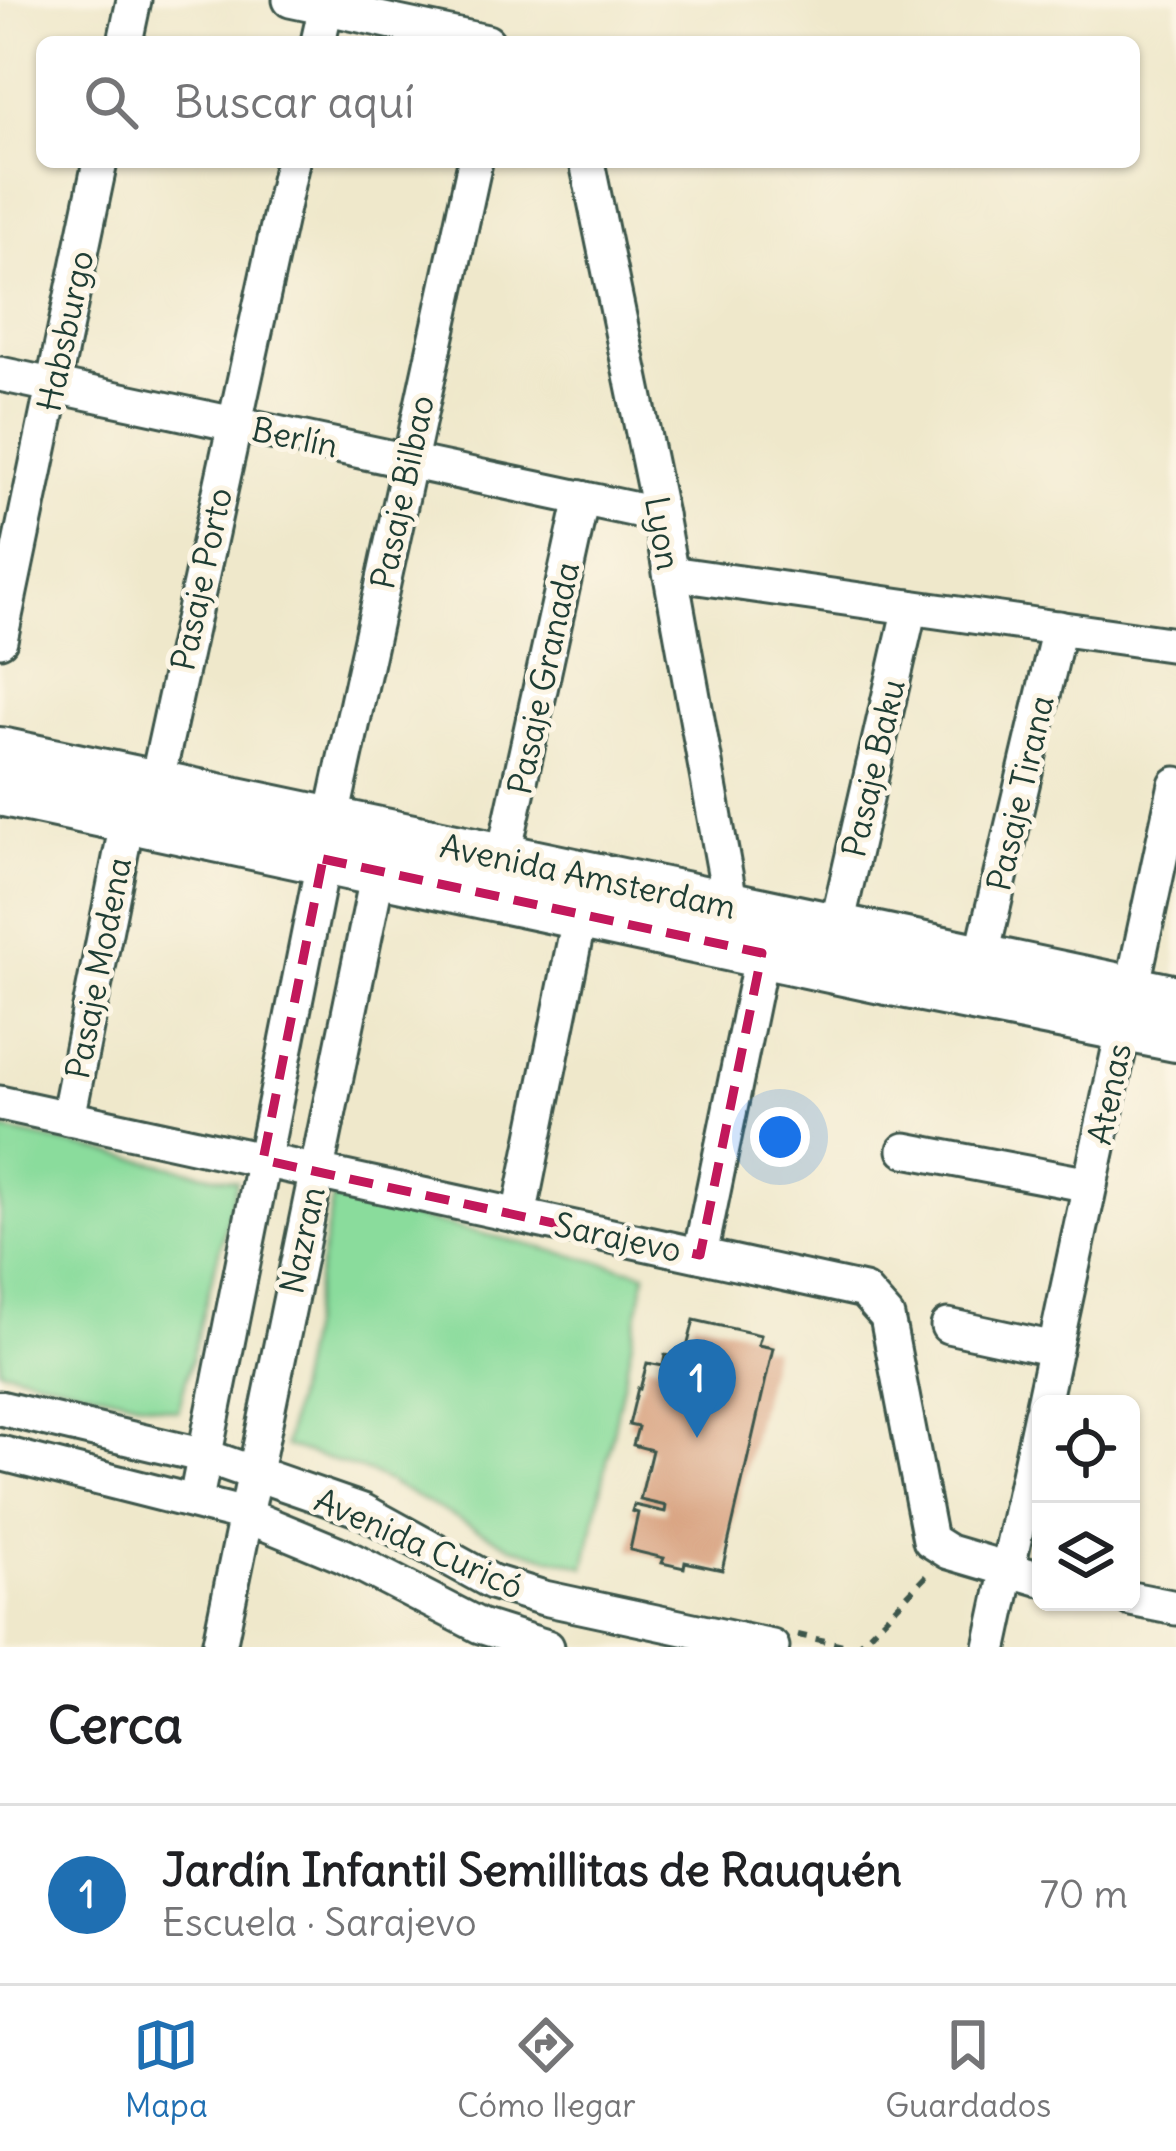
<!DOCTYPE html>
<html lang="es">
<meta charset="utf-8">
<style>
body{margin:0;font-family:Delius,sans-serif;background:#f6f6f6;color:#202124}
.controls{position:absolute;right:36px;bottom:36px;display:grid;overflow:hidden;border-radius:18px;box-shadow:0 3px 9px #0004}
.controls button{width:108px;height:108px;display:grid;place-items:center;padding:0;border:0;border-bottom:3px solid #e0e0e0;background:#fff;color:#202124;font:60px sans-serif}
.you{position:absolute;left:780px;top:1137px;width:42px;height:42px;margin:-30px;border:9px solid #fff;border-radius:50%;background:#1a73e8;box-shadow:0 0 0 18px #1a73e833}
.badge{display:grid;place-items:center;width:78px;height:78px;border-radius:50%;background:#1f6fb2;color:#fff;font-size:39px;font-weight:700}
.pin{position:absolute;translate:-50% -99px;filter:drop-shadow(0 3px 6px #0008)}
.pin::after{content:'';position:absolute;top:63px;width:42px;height:36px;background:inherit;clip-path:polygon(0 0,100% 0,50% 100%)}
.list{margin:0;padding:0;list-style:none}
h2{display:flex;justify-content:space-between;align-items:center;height:156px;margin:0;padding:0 48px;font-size:51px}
h2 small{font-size:39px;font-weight:400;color:#757577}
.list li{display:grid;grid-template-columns:78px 1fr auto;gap:36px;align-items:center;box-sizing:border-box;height:180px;padding:0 48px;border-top:3px solid #e0e0e0}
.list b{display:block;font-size:45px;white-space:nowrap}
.list p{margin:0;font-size:39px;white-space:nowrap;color:#757577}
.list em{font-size:39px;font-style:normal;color:#757577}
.icon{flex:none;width:66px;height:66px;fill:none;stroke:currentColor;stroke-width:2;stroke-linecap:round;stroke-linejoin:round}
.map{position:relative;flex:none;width:1176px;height:1647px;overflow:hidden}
.search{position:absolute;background:#fff;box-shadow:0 3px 9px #0004;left:36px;right:36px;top:36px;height:132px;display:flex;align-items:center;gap:30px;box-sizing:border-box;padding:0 42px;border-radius:18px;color:#757577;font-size:45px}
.sheet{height:336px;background:#fff}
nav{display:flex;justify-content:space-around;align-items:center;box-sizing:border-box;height:168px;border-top:3px solid #e0e0e0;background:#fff;font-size:33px;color:#757577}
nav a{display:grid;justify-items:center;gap:6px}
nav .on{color:#1f6fb2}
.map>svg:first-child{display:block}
.green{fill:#8adc9c;stroke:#548c68;stroke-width:3}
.building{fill:#d8a280}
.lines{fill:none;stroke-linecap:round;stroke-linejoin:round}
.street-casing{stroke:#3e574b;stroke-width:39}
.secondary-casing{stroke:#3e574b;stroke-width:54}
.path{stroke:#3e574b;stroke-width:6;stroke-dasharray:9 9;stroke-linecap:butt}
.street{stroke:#fff;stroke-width:33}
.secondary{stroke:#fff;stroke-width:48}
.marked{fill:none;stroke:#c2185b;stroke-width:9;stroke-dasharray:24 15;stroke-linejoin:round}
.labels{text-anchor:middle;stroke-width:10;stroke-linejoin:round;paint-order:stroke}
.street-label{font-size:33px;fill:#1f3d34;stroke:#fcf5e5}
</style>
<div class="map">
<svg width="1176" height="1647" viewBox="0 0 1176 1647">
<rect width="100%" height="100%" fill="#fcf5e5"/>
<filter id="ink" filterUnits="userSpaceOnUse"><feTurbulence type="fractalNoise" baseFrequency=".00833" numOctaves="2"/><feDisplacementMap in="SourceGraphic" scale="24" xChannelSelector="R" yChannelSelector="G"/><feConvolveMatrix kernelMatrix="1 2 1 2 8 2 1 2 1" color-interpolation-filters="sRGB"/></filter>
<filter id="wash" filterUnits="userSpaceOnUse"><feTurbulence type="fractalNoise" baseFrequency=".004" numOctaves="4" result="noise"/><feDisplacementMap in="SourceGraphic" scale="48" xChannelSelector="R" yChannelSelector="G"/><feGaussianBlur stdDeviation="2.7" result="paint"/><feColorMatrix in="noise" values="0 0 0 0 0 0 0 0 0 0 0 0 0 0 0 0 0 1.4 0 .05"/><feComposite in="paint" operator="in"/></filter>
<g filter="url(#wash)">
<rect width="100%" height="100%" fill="#efe8cb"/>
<!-- green -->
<g class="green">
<polygon points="0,1129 237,1181 178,1411 0,1369"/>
<polygon points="333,1198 646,1273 585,1567 512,1547 369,1472 285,1446"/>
</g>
<g id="blocks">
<!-- building -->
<polygon class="building" points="694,1320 761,1335 758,1345 773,1348 722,1570 685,1562 684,1568 662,1563 664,1558 630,1550 638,1513 632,1511 634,1505 665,1512 666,1506 640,1500 652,1450 633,1445 638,1427 629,1425 638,1388 640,1389 647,1363 663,1366 665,1355 684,1359"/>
</g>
</g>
<g filter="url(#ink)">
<use href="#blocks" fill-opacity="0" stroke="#3e574b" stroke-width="3"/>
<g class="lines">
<!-- street casing -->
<g class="street-casing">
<g id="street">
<polyline points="290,0 487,42"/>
<polyline points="125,42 134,0"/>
<polyline points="318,42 326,7"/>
<polyline points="587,162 660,515 731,906"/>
<polyline points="0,374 660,515"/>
<polyline points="670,573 1176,645"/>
<polyline points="0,640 100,162"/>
<polyline points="156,785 292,162"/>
<polyline points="503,858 582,498"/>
<polyline points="836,929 910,607"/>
<polyline points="981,959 1059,628"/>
<polyline points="0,1103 864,1291 887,1317 930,1540 949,1552 1041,1579"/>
<polyline points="68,1118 128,818"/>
<polyline points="905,1150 1090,1185"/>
<polyline points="519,1216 580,914"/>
<polyline points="700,1255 762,953"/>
<polyline points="948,1326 1055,1349"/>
<polyline points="1043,1404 1176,784"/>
<polyline points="0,1408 205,1456 363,1511 492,1582 544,1598 772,1647"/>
<polyline points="0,1453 245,1515 344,1556 480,1626 547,1647"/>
<polyline points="196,1499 331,822 475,162"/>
<polyline points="1131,1599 1176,1608"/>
<polyline points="219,1647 382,853"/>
<polyline points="991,1647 1041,1414"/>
</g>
</g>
<!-- secondary casing -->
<g class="secondary-casing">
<g id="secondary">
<polyline points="0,752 1176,1000"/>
<polyline points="0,791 877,978 1176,1037"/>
</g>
</g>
<!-- path -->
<g class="path">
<polyline points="798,1635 853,1647"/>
<polyline points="857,1647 930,1572"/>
</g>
<!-- street -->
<use href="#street" class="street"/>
<!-- secondary -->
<use href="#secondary" class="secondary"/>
</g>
</g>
<!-- marked area -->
<path class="marked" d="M 323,859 L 762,953 L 700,1255 L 263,1160 Z"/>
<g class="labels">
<!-- street labels -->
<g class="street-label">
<text transform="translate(65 331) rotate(-78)" y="12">Habsburgo</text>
<text transform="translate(295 437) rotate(12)" y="12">Berlín</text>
<text transform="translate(402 492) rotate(-78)" y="12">Pasaje Bilbao</text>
<text transform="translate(663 533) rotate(80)" y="12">Lyon</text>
<text transform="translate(201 579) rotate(-78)" y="12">Pasaje Porto</text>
<text transform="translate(543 678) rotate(-78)" y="12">Pasaje Granada</text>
<text transform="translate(873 768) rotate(-77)" y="12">Pasaje Baku</text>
<text transform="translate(1020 793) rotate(-77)" y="12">Pasaje Tirana</text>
<text transform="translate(588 876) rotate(12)" y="12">Avenida Amsterdam</text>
<text transform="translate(98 968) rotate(-79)" y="12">Pasaje Modena</text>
<text transform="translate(1109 1094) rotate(-78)" y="12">Atenas</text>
<text transform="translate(618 1237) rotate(12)" y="12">Sarajevo</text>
<text transform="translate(302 1240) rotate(-78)" y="12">Nazran</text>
<text transform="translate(419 1543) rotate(24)" y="12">Avenida Curicó</text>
</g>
</g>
</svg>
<div class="controls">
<button><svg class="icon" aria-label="locate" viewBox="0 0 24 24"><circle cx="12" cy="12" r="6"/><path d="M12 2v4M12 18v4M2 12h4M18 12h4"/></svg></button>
<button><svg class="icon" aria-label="layers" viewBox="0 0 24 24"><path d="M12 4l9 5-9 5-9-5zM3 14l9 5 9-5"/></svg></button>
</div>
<div class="you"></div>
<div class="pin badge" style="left:697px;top:1438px">1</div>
<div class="search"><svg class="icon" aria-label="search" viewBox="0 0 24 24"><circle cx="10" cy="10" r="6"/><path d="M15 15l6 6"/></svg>Buscar aquí</div>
</div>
<section class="sheet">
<h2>Cerca<small></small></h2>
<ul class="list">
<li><span class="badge">1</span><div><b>Jardín Infantil Semillitas de Rauquén</b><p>Escuela · Sarajevo</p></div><em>70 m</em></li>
</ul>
</section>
<nav>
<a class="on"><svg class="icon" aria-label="map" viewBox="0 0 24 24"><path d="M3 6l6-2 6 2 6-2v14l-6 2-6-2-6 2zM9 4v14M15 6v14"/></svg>Mapa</a>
<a><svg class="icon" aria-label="directions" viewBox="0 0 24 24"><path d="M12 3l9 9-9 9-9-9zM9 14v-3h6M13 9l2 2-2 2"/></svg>Cómo llegar</a>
<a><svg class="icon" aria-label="saved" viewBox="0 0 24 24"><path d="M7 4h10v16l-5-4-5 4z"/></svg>Guardados</a>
</nav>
